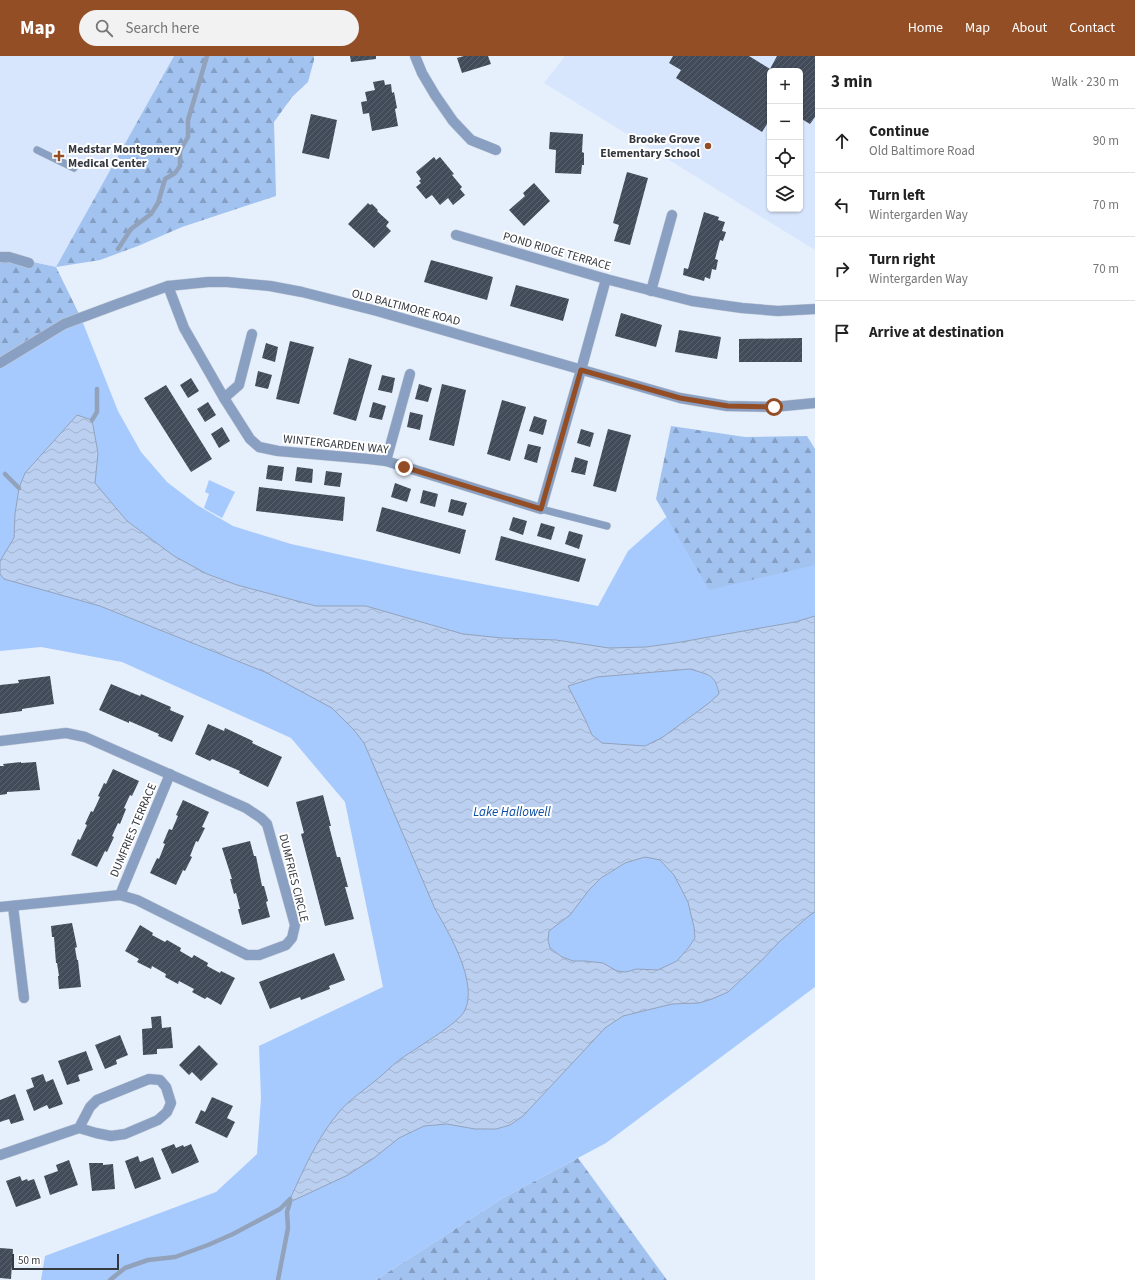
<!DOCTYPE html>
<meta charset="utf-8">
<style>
body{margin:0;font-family:"Source Sans 3",sans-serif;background:#f2f2f2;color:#222}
.controls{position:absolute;right:12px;top:12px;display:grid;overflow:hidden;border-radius:6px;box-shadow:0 1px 3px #0004}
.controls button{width:36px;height:36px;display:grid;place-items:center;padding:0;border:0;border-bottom:1px solid #e0e0e0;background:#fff;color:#222;font:20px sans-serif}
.scale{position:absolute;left:12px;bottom:10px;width:107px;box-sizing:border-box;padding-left:4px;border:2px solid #34383f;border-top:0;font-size:11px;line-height:14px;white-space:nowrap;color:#34383f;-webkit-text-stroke:3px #fff;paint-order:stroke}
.stop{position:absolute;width:12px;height:12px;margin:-9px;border:3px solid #944e26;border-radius:50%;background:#fff}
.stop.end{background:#944e26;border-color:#fff;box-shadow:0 1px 4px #0008}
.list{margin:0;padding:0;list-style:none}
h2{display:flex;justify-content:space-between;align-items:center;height:52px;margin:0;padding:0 16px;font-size:17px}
h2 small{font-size:13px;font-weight:400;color:#767676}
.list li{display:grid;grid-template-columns:26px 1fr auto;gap:12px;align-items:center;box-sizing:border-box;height:64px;padding:0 16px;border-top:1px solid #e0e0e0}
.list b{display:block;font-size:15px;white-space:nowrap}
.list p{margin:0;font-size:13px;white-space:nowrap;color:#767676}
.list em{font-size:13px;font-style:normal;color:#767676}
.icon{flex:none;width:22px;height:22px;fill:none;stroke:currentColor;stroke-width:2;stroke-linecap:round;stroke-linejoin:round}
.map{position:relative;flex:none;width:815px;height:1224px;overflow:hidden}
header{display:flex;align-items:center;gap:24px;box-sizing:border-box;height:56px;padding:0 20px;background:#944e26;color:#fff}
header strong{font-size:19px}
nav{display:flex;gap:22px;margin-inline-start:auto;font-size:14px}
.search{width:280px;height:36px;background:#f2f2f2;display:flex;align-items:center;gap:10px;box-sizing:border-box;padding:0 14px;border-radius:22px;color:#767676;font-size:15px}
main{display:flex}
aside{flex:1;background:#fff}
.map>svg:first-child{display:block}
.built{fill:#d7e6fd;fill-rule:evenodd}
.green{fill:#a7cafe}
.forest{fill:url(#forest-firs)}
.water{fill:url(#water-waves);stroke:#92a2bb;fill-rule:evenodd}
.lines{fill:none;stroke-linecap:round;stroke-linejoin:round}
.stream{stroke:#92a2bb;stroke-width:4.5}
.building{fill:url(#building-hatch)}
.service-casing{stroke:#c2cad6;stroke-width:8}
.minor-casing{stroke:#c2cad6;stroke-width:11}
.tertiary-casing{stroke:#c2cad6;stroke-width:11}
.service{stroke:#8aa0c2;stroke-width:7}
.minor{stroke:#8aa0c2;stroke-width:10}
.tertiary{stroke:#8aa0c2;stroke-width:10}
.route{stroke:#944e26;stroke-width:5}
.poi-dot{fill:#944e26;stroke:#fff;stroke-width:1.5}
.labels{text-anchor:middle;stroke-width:4;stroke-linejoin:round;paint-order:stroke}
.poi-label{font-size:12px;font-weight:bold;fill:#34383f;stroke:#fff;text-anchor:end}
.street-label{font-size:12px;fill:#34383f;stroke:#fff}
.water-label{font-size:13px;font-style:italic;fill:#0b4da4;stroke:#fff}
</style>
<header>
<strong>Map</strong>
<div class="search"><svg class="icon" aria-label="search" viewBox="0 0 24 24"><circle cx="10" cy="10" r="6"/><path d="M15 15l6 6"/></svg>Search here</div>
<nav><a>Home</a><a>Map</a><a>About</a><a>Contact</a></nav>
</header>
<main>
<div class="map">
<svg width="815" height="1224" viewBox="0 0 815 1224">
<defs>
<pattern id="forest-firs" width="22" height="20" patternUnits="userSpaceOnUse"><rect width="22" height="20" fill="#a2c2f0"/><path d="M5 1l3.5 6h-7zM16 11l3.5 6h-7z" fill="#859fc4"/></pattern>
<pattern id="water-waves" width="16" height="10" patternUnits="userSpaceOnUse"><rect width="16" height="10" fill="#bbd0f0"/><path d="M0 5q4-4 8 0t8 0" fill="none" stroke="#a1b3cf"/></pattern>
<pattern id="building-hatch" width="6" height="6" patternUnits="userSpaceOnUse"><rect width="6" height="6" fill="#424b59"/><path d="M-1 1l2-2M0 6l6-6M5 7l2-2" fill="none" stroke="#5c636f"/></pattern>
</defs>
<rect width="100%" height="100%" fill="#e6effc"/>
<!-- built -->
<g class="built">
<polygon points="0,0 174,0 56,211 0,199"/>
<path d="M 565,0 L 815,0 L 815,194 L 544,27 ZM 770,15 L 800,15 L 800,153 L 770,153 Z"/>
</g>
<!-- green -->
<g class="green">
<polygon points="81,262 118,355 141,396 167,426 197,449 233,470 291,488 410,514 598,550 628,495 680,449 815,461 815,931 606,1087 503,1142 376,1224 41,1224 45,1200 216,1136 257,1098 261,1042 259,990 383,931 345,746 291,682 122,606 41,591 0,595 0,307"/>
<polygon points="209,424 235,436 222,462 204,452 209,438 205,436"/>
</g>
<!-- forest -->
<g class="forest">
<polygon points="174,0 314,0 314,4 308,26 292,41 274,66 276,140 182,171 138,190 100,204 56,211 81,262 0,307 0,199 56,211"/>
<polygon points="671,370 745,381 807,380 815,393 815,509 709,534 656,443"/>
<polygon points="578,1102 667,1224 376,1224 503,1142"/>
</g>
<!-- water -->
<path class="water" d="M 77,359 L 92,364 L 98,397 L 95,427 L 127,465 L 174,500 L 207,518 L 237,529 L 316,550 L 366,550 L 463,578 L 502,582 L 556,584 L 609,592 L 646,591 L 675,587 L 795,566 L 815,560 L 815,856 L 810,859 L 779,886 L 761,905 L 728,936 L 712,943 L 699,947 L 672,948 L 623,960 L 605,972 L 523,1060 L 510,1069 L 496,1073 L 475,1073 L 447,1068 L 424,1070 L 399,1082 L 374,1102 L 348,1119 L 290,1146 L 290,1148 L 290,1143 C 304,1113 317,1082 339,1056 C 349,1044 363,1035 375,1025 C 383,1019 390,1011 398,1005 C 412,994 459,968 465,954 C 478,926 449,877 435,853 L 364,687 L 354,674 L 332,652 L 265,616 L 100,550 L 4,523 L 0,518 L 0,505 L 14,482 L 15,458 L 19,432 L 25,417 ZM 690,613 C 708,619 715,617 719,638 L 709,647 L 663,681 L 645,690 L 602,687 L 592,679 L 585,663 L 568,630 L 597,621 ZM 645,801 L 660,804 L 674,819 L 688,846 L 694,871 L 695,882 L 689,891 L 677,905 L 658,914 L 637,913 L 626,916 L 617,915 L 603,907 L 585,905 L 573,905 L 562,901 L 550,892 L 548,884 L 549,875 L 570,859 L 589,834 L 601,822 L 625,807 Z"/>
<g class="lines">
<!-- stream -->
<g class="stream">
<polyline points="118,193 131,173 151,158 158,147 165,123 175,117 180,110 180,95 188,81 188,64 207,0"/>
<polyline points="92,364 97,356 97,333"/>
<polyline points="5,418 19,432"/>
<polyline points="110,1224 125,1212 148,1204 175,1201 208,1189 233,1178 280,1153 290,1143"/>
<polyline points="278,1224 288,1172 287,1156 290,1146"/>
</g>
</g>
<!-- building -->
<g class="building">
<polygon points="350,0 376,0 376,3 351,6"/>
<polygon points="464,0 488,0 491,8 462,17 457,2"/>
<polygon points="673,0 749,0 770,13 777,0 815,0 815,61 810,68 800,62 800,15 770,15 770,70 767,68 762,76 676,22 681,14 669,7"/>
<polygon points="384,24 385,29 391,28 392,37 394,36 397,52 395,53 398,70 372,75 369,57 363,58 361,46 367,45 365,36 375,34 373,26"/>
<polygon points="311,58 337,64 329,103 302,97"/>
<polygon points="550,76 583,78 582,96 584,97 584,109 582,109 581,118 555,117 556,94 549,93"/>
<polygon points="434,101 436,104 440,101 454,118 452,119 462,131 460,133 465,139 453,149 448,142 440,149 432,139 426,143 416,131 421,127 419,125 421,123 416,116"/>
<polygon points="627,116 648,122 630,189 614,185 619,169 613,167"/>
<polygon points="534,127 550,145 524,170 509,154 525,140 523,137"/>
<polygon points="368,147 370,149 372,148 378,154 377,155 389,166 386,170 391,175 374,192 348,168"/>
<polygon points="704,156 719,161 718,164 725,166 722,175 726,176 723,185 720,184 715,203 718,204 716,214 712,213 710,223 705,221 704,225 683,219 684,212 688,213"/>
<polygon points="431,204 493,221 487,244 424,226"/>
<polygon points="516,229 569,243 563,265 510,250"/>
<polygon points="621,257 662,269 656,291 615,280"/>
<polygon points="679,274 721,281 717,303 675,296"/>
<polygon points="802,282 802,306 739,306 739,283"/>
<polygon points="290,285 314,291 299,348 276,343"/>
<polygon points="266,287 278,291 275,306 262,302"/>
<polygon points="349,302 372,309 356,365 333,358"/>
<polygon points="258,315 272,319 268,333 255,330"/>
<polygon points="382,319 395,322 392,337 378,334"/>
<polygon points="191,322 199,335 188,342 180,329"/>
<polygon points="419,328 432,332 428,346 415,343"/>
<polygon points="442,328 466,334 454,390 429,384"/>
<polygon points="166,329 212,403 191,416 144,342"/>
<polygon points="502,344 526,351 510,405 487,398"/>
<polygon points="208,346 216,359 205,366 197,353"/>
<polygon points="373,346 386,350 382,364 369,361"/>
<polygon points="410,356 423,359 420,374 407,371"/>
<polygon points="534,360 547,364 543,379 529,375"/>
<polygon points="222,371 230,385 219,392 211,378"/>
<polygon points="581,373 594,377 590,391 577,387"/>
<polygon points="608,373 631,379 616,436 593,430"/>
<polygon points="528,388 541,391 537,407 524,403"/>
<polygon points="575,401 588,405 585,419 571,416"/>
<polygon points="268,409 284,411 282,425 266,423"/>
<polygon points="297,411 313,413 312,427 295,425"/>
<polygon points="326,415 342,417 340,431 324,429"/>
<polygon points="395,427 411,433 407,446 391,441"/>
<polygon points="259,431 345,441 343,465 256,455"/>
<polygon points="423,434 438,438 435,451 420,447"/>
<polygon points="451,443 467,447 463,460 448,456"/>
<polygon points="382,451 466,474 460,498 376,475"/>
<polygon points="513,461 527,465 523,479 509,474"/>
<polygon points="541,467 555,471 551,484 537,480"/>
<polygon points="569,475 583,479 579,493 565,488"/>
<polygon points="501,480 586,503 579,526 495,504"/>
<polygon points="50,620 54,648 22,653 22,655 0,658 0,629 19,627 18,624"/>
<polygon points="111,628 140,640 141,638 171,651 170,654 184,660 172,686 158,680 159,678 129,665 129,667 99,654"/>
<polygon points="208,668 224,675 225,672 253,685 252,687 282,701 268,731 239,717 240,715 212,703 210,705 195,698"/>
<polygon points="21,706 21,707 36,706 40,734 7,736 7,738 0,739 0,710 4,710 3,708"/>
<polygon points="113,713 139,725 132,740 130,739 124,752 126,753 120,768 118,767 112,780 114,781 107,796 105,795 97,811 71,799 78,783 80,784 87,769 85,768 91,755 93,756 100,741 98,740 104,727 106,728"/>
<polygon points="323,739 331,770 329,770 337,801 340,801 348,831 345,831 354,863 325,870 301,778 304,777 296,746"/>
<polygon points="183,744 209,756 202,771 205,772 198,786 196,785 190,800 192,801 185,815 183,814 176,829 150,817 157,802 159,803 165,788 163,787 169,773 172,774 178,760 176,759"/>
<polygon points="250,785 254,800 256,800 262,830 264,830 268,845 266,846 270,861 242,869 238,853 240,853 236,837 234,838 230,823 232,823 222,792"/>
<polygon points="72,867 77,891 75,892 77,904 78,904 81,931 59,933 58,920 59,920 57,907 56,907 54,881 52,881 51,870"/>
<polygon points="140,869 153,877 152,879 165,886 167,884 181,892 180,895 192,902 194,899 208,907 207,910 220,917 221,915 235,922 221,949 207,941 205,943 192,936 194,933 179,925 178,928 165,921 166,918 152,910 151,913 137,906 139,903 125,895"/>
<polygon points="334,897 345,924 329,930 330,933 301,944 300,941 270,953 259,926"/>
<polygon points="161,960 162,972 171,971 173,992 157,993 157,998 143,999 142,973 152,972 151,961"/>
<polygon points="120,979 128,999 116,1004 117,1008 105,1013 95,989"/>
<polygon points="199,989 218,1008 201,1025 192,1016 189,1019 179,1009"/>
<polygon points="86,995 93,1014 78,1019 80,1025 67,1029 58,1005"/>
<polygon points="43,1018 46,1026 53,1023 63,1048 49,1053 47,1049 34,1055 26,1034 34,1031 31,1022"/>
<polygon points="15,1038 24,1064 11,1068 9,1063 0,1066 0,1044"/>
<polygon points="212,1041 233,1050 227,1062 235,1066 227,1082 195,1067 201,1054 205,1056"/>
<polygon points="174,1088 176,1092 183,1089 184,1091 191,1088 199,1106 172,1118 161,1093"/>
<polygon points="138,1100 140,1106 153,1101 161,1123 135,1133 125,1105"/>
<polygon points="69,1104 78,1129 50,1139 44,1120 58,1115 56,1109"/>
<polygon points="89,1107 103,1107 103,1109 113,1108 115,1133 92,1135"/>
<polygon points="20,1120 22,1125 27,1123 28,1125 34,1123 41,1142 16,1151 6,1125"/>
<polygon points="0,1192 13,1193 11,1223 0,1222"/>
</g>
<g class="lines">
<!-- service casing -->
<g class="service-casing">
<g id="service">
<polyline points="37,94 74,112"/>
<polyline points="541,453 607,470"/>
</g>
</g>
<!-- minor casing -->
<g class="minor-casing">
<g id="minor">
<polyline points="415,0 422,17 435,39 453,65 471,84 496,94"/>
<polyline points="456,179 606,223 692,245 742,252 778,255 815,253"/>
<polyline points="0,201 9,201 29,207"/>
<polyline points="168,230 184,272 224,342 250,383 259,391 278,395 369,403 386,405 541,453 581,314 606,223"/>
<polyline points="651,235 672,159"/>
<polyline points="224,342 239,329 252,278"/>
<polyline points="386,405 410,318"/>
<polyline points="0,685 66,677 85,681 246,752 261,762 267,768 295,869 292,882 286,889 259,899 247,899 137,844 120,839 0,851"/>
<polyline points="120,839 170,718"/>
<polyline points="13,850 24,942"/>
<polyline points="0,1099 79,1072 96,1077 111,1080 125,1078 158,1064 167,1056 171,1047 166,1031 160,1024 149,1023 97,1044 90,1051 79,1072"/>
</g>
</g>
<!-- tertiary casing -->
<g class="tertiary-casing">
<polyline id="tertiary" points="0,307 64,268 115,249 168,230 208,226 227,226 270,230 302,236 377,255 680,342 727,350 774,351 815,347"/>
</g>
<!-- service -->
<use href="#service" class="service"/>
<!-- minor -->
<use href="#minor" class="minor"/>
<!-- tertiary -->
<use href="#tertiary" class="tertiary"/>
</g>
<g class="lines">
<!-- route -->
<polyline class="route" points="404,411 541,453 581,314 680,342 728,350 774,351"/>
</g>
<!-- markers -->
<g class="poi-dot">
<circle cx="708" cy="90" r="4"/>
<path d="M57 94h4v4h4v4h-4v4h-4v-4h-4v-4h4z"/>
</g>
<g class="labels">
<!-- poi labels -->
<g class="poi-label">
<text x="700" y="87">Brooke Grove<tspan x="700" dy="14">Elementary School</tspan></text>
<text x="68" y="97" text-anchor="start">Medstar Montgomery<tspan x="68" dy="14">Medical Center</tspan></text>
</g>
<!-- street labels -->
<g class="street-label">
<text transform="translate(557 195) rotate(16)" y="4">POND RIDGE TERRACE</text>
<text transform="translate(406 251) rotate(15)" y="4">OLD BALTIMORE ROAD</text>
<text transform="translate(336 388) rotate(6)" y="4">WINTERGARDEN WAY</text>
<text transform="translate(133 774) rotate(-67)" y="4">DUMFRIES TERRACE</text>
<text transform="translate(294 822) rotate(76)" y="4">DUMFRIES CIRCLE</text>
</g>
<!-- water labels -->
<g class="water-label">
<text x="512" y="760">Lake Hallowell</text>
</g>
</g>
</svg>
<div class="controls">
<button>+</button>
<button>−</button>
<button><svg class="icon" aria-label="locate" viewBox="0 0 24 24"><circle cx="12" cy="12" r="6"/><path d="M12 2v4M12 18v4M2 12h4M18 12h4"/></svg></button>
<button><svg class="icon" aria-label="layers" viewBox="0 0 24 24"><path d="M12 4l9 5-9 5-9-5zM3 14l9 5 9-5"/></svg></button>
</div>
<div class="scale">50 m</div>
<div class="stop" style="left:774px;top:351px"></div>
<div class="stop end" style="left:404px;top:411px"></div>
</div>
<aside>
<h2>3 min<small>Walk · 230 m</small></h2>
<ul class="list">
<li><svg class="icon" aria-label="ahead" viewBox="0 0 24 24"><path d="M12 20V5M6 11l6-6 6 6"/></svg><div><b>Continue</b><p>Old Baltimore Road</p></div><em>90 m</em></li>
<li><svg class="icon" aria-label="left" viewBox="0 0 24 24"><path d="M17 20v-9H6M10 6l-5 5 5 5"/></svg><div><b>Turn left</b><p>Wintergarden Way</p></div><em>70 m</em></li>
<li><svg class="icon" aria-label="right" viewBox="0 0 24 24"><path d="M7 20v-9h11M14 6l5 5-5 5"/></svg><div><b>Turn right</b><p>Wintergarden Way</p></div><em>70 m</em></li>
<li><svg class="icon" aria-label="arrive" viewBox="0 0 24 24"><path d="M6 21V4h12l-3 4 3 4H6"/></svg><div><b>Arrive at destination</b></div></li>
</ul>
</aside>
</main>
